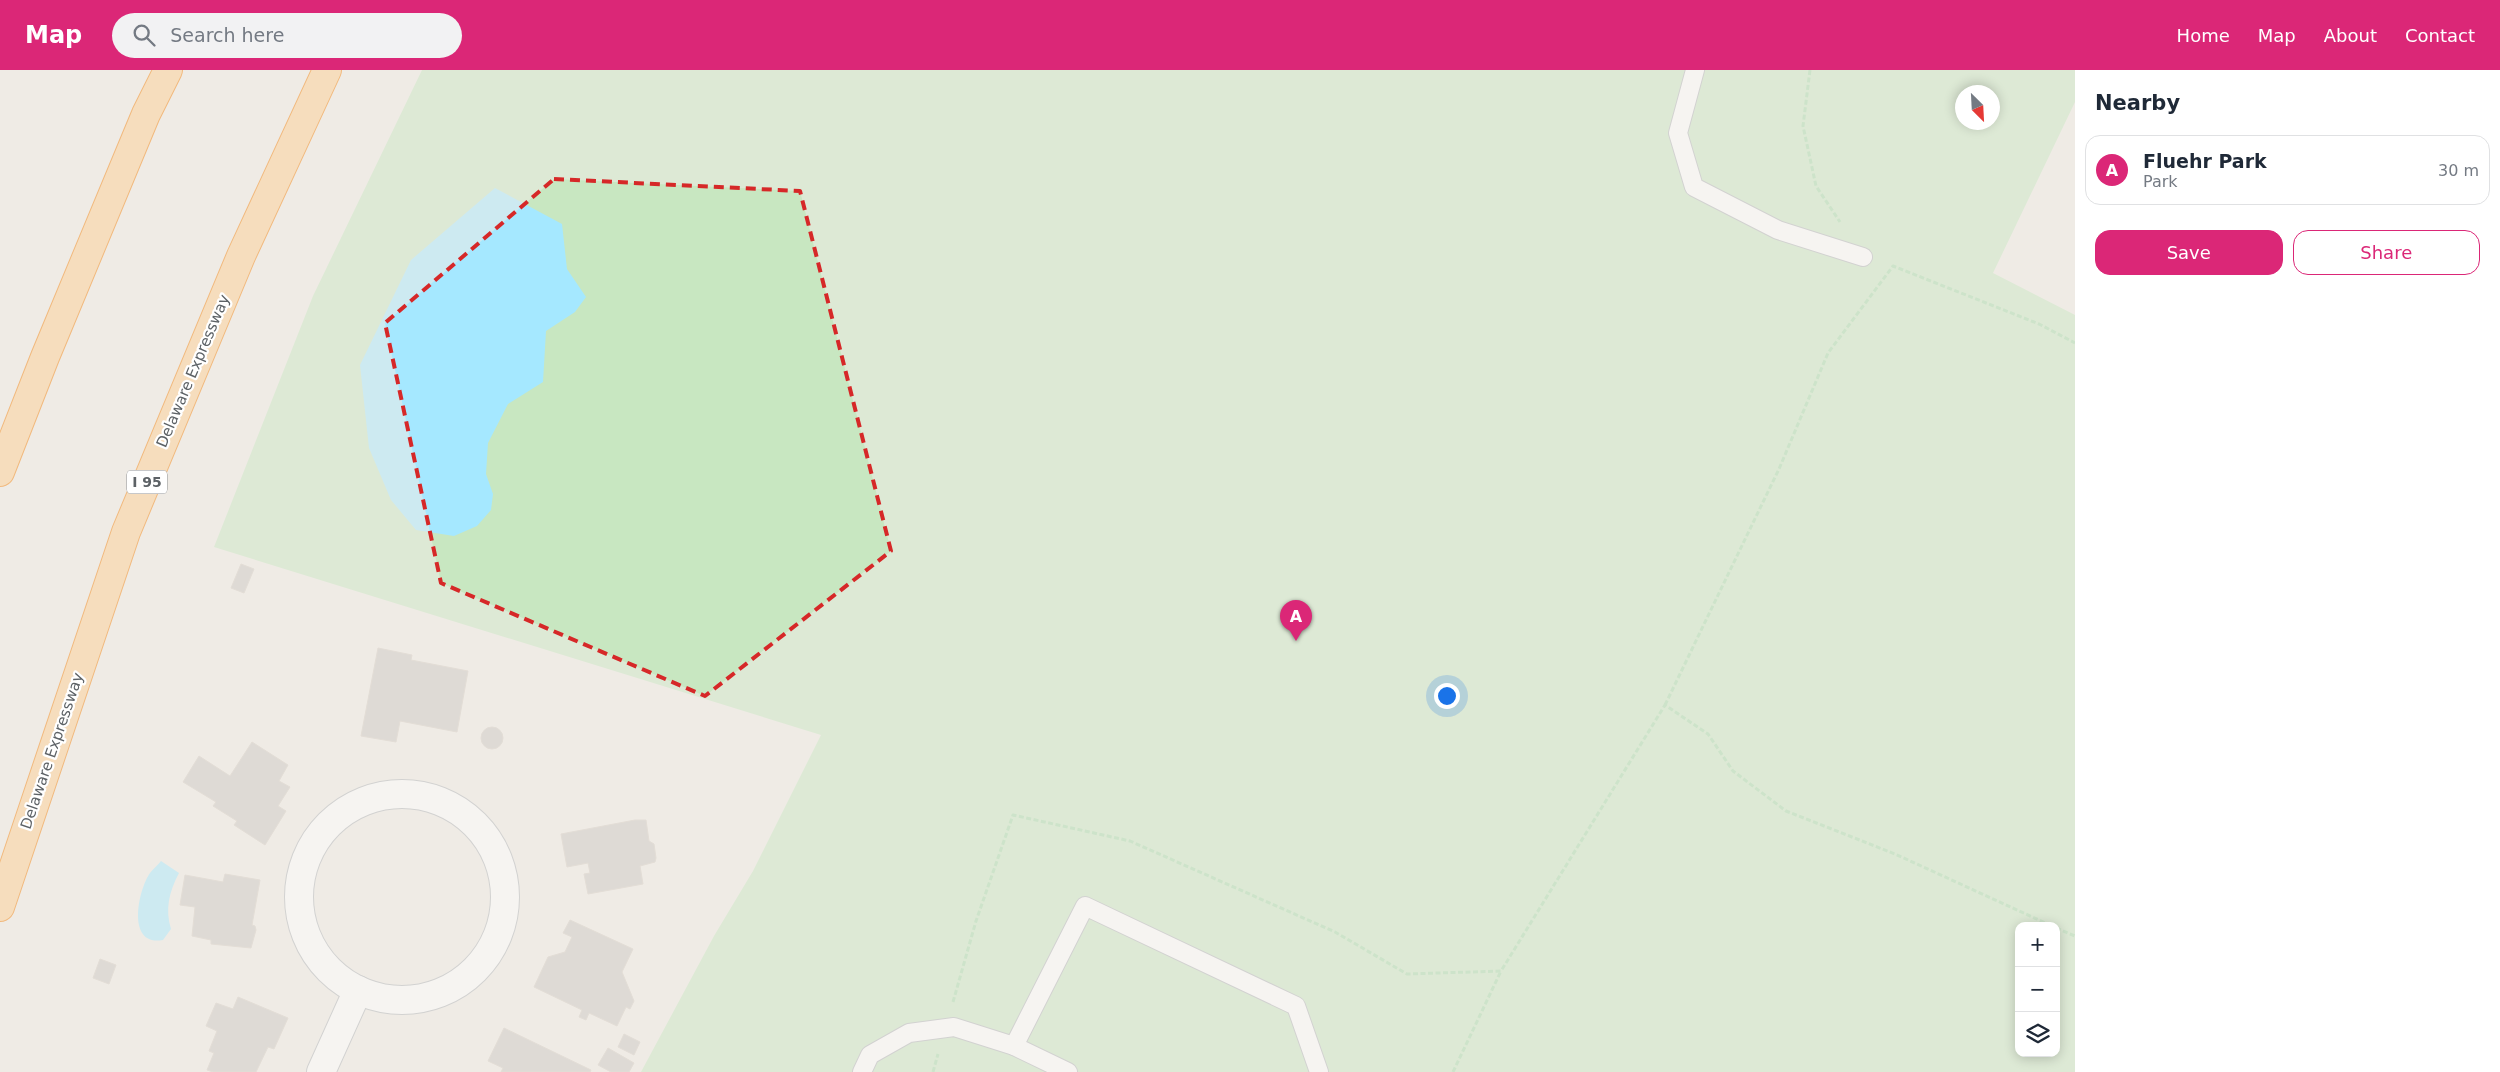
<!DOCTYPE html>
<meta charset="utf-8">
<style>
body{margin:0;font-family:"DejaVu Sans",sans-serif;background:#f2f2f3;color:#1f2937}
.controls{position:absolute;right:15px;bottom:15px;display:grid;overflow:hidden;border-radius:10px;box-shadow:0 2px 12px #0003}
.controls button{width:45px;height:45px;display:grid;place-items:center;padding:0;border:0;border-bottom:1px solid #e0e1e3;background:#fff;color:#1f2937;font:25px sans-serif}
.compass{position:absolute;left:1955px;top:15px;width:45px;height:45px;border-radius:50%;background:#fff;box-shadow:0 2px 12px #0003;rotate:156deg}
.you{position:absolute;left:1446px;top:625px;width:18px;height:18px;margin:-12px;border:4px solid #fff;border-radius:50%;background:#1a73e8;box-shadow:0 0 0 8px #1a73e833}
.badge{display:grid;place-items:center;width:32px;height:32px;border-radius:50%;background:#db2777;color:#fff;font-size:16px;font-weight:700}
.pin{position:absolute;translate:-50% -41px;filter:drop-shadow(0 1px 2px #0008)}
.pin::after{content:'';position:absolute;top:26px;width:18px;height:15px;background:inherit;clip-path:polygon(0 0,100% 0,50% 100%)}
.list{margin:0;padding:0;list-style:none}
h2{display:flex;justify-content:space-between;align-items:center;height:65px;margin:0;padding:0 20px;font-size:21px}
h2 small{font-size:16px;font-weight:400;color:#747a83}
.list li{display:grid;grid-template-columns:32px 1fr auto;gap:15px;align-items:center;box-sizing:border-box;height:70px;margin:0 10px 10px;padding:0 10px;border:1px solid #e0e1e3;border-radius:15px}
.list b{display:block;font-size:19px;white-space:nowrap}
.list p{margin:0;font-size:16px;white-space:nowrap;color:#747a83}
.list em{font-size:16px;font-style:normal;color:#747a83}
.actions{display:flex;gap:10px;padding:15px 20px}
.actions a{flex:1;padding:11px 0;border:1px solid #db2777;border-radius:15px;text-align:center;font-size:18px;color:#db2777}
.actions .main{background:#db2777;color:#fff}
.icon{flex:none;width:28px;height:28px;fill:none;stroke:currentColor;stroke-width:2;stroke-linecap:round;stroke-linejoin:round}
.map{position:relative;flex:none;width:2075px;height:1002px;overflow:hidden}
header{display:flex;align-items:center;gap:30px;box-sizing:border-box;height:70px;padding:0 25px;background:#db2777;color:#fff}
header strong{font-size:24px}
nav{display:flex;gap:28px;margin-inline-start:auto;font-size:18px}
.search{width:350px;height:45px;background:#f2f2f3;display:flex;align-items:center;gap:12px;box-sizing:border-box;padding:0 18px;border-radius:28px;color:#747a83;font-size:19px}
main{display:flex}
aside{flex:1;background:#fff}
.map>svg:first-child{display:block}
.green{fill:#c8e7c1;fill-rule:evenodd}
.water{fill:#a5e8ff}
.building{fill:#cac6c2;stroke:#d4ccc3}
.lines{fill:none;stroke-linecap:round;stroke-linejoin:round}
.service-casing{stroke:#b0b4b8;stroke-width:20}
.minor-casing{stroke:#b0b4b8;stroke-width:30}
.motorway-casing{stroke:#f47d00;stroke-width:30}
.path{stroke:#a4daa8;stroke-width:3;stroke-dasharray:5 2.5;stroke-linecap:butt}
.service{stroke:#fff;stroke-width:18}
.minor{stroke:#fff;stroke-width:28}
.motorway{stroke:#ffcd8c;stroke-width:28}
.marked{fill:none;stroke:#d62828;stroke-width:4;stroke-dasharray:10 6;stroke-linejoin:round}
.labels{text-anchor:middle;stroke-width:4.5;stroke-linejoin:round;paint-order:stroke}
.shield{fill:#fff;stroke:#8e9194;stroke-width:1}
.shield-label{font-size:14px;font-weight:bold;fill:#5d6266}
.street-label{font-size:15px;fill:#5d6266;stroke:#fff}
</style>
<header>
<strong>Map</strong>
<div class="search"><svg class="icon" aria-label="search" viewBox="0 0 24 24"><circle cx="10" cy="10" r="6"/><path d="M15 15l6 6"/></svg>Search here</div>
<nav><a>Home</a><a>Map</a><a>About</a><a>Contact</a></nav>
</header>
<main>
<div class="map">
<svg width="2075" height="1002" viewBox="0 0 2075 1002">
<rect width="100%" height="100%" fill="#efebe5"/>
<!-- green -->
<path class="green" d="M 422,0 L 2075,0 L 2075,32 L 1993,203 L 2075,245 L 2075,1002 L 641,1002 L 714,866 L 753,801 L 821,665 L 214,477 L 313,226 ZM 1962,22 L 1992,22 L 1992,52 L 1962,52 ZM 2019,856 L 2056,856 L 2056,983 L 2019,983 Z"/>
<!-- water -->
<g class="water">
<polygon points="495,118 562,154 567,199 586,227 575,242 546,261 543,312 508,334 488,373 486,404 493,424 491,440 477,456 454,466 416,460 391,430 369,378 360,295 411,190"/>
<path d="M 161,791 L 179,803 C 169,822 165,839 171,859 L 163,870 C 126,877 138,820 150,803 C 153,799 158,795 161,791 Z"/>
</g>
<!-- building -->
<g class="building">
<polygon points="241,494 254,499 244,523 231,518"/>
<polygon points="378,578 412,585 411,590 468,601 457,662 400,651 396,672 361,666"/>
<circle cx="492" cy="668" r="11"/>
<polygon points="252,672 288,695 279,711 290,717 278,736 286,741 265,775 234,755 237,751 213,736 216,732 183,712 199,686 230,706"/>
<polygon points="635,750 646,750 649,771 654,774 656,788 655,792 640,796 643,814 588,824 584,804 590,803 588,793 567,797 561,764"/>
<polygon points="225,804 260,810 252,855 255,856 256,860 251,878 211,874 211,870 192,866 195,837 180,835 185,805 223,812"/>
<polygon points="570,850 633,879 622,902 634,931 630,939 626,937 617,956 589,943 586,950 579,947 582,940 534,917 548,887 565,882 572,867 563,863"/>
<polygon points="100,889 116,895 109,914 93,908"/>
<polygon points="238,927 288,948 274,979 268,977 256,1002 213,1002 207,1000 214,983 209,981 217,961 206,956 216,933 233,939"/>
<polygon points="504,958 591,1000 590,1002 501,1002 503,998 488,991"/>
<polygon points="624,964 640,972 634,985 618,977"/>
<polygon points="608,978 634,993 629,1002 611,1002 598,995"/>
</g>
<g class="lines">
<!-- service casing -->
<g class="service-casing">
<g id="service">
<polyline points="1695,0 1678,63 1694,117 1778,160 1863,187"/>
<polyline points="1014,976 1085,836 1296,936 1319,1002"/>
<polyline points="862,1002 870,985 909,963 954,957 1014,976 1068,1002"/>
</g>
</g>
<!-- minor casing -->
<g class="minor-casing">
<g id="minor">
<circle cx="402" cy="827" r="103"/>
<polyline points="321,1002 358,920"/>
</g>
</g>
<!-- motorway casing -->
<g class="motorway-casing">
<g id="motorway">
<polyline points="0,402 45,287 146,44 168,0"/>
<polyline points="0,837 126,462 241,186 327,0"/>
</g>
</g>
<!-- path -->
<g class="path">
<polyline points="1810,0 1803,56 1816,116 1840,152"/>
<polyline points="1665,635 1779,399 1828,283 1893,196 2039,254 2075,273"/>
<polyline points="2056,858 2075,866"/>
<polyline points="953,932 976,851 1013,745 1130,771 1335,862 1407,904 1501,901 1665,635 1708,664 1733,701 1786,741 1895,784 2052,856"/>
<polyline points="933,1002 938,984"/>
<polyline points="1453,1002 1501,901"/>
</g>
<!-- service -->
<use href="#service" class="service"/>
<!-- minor -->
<use href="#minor" class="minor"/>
<!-- motorway -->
<use href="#motorway" class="motorway"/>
</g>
<!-- marked area -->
<path d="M0 0H2075V1002H0ZM 554,109 L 800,121 L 891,481 L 705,626 L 441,513 L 385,253 Z" fill="#efebe5" fill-opacity=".55" fill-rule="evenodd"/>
<path class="marked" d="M 554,109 L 800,121 L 891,481 L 705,626 L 441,513 L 385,253 Z"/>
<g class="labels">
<!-- shield labels -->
<rect class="shield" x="127" y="400.5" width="40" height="23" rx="4"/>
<g class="shield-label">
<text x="147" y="417">I 95</text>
</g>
<!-- street labels -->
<g class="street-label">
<text transform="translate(193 301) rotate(-67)" y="5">Delaware Expressway</text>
<text transform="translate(52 681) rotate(-71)" y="5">Delaware Expressway</text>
</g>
</g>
</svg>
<div class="controls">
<button>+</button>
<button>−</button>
<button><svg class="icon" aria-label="layers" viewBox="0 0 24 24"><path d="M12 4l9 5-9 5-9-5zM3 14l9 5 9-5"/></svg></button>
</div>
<svg class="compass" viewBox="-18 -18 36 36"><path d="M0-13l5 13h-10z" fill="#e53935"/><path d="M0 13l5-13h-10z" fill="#747a83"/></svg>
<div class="you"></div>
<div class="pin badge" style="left:1296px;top:571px">A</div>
</div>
<aside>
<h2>Nearby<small></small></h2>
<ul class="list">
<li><span class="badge">A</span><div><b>Fluehr Park</b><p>Park</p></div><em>30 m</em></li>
</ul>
<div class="actions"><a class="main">Save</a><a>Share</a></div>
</aside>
</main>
